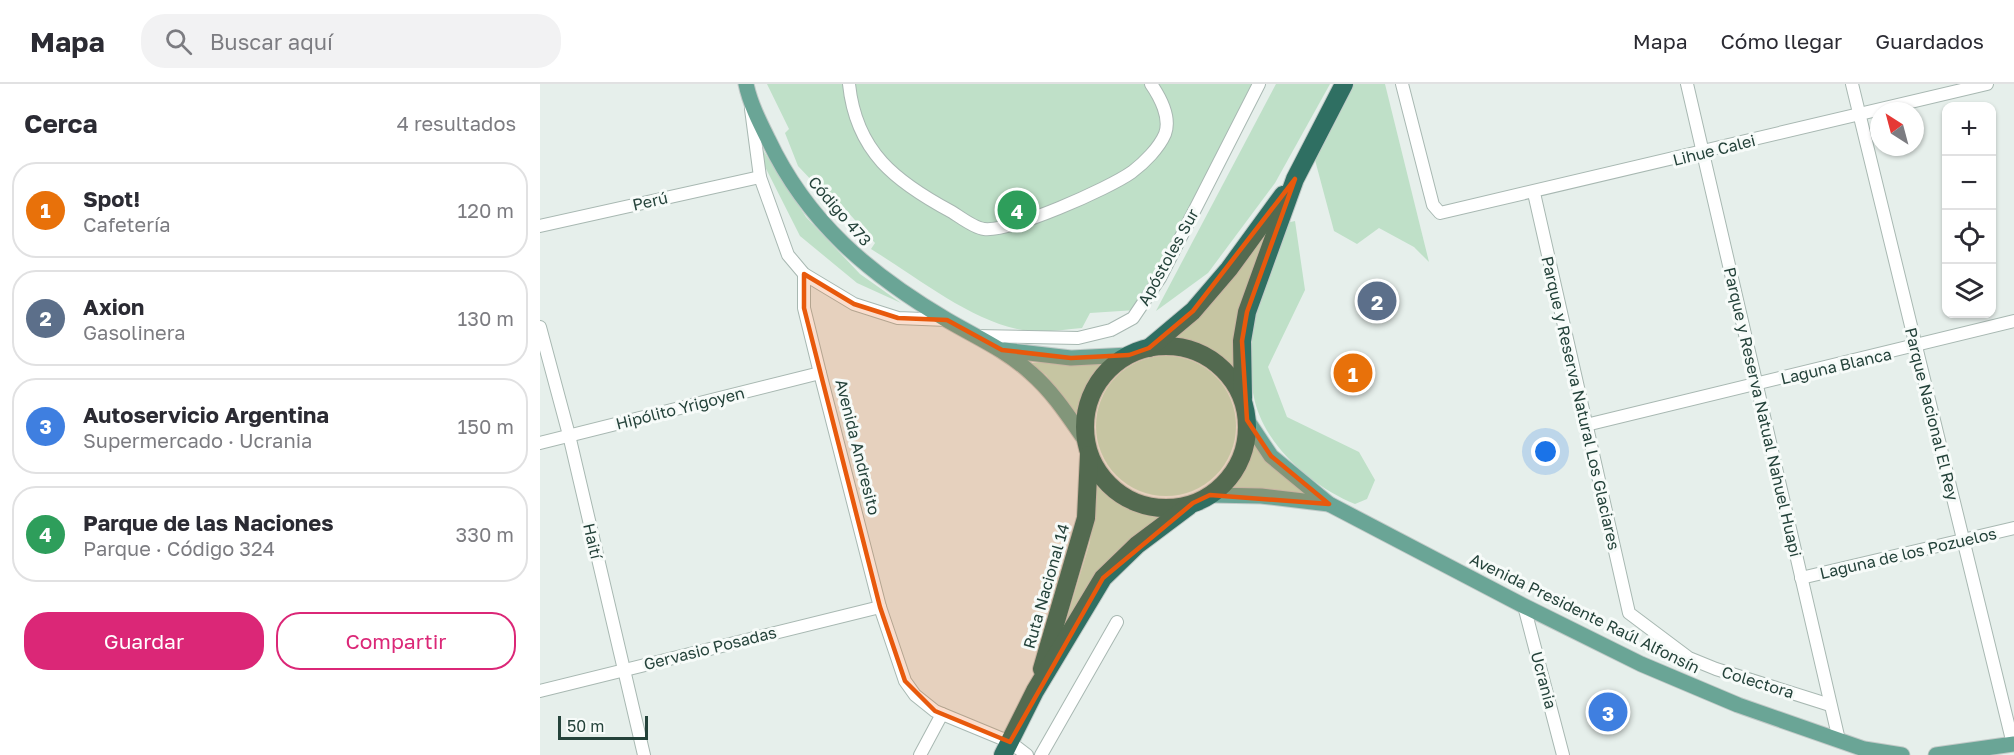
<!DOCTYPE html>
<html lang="es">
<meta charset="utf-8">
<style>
body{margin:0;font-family:"Golos Text",sans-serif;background:#f2f2f3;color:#2b2b33}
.controls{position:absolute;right:18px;top:18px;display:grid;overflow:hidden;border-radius:12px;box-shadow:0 2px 4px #0004}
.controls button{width:54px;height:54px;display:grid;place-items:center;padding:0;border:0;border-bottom:2px solid #e1e1e2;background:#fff;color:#2b2b33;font:30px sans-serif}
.compass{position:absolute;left:1330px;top:18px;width:54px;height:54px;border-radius:50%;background:#fff;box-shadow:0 2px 4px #0004;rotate:324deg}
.scale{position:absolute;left:18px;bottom:15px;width:90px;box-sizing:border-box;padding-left:6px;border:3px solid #24423a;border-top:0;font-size:16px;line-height:21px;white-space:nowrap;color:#24423a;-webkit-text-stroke:4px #f7fbf9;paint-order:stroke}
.you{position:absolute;left:1006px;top:368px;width:21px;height:21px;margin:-15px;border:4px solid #fff;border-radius:50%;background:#1a73e8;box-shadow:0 0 0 9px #1a73e833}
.badge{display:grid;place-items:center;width:39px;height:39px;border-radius:50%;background:#db2777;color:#fff;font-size:20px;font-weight:700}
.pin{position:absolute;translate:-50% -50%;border:3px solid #fff;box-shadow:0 2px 6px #0006}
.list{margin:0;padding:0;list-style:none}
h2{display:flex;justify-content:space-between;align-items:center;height:78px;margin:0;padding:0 24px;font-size:26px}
h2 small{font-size:20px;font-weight:400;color:#7c7c81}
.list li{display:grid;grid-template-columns:39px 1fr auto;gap:18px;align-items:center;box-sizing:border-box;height:96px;margin:0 12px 12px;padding:0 12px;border:2px solid #e1e1e2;border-radius:24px}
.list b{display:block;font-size:22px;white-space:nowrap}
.list p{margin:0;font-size:20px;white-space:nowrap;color:#7c7c81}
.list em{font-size:20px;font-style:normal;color:#7c7c81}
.actions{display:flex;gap:12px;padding:18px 24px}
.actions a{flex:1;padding:14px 0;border:2px solid #db2777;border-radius:24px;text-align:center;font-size:21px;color:#db2777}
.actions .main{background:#db2777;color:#fff}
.icon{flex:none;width:33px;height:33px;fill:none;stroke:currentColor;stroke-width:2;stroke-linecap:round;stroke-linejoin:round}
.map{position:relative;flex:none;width:1474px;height:671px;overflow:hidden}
header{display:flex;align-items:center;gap:36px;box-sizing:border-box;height:84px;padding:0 30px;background:#fff;border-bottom:2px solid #e1e1e2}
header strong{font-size:28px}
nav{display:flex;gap:33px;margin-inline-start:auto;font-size:21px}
.search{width:420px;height:54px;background:#f2f2f3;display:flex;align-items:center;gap:15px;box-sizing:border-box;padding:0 21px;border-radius:24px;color:#7c7c81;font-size:22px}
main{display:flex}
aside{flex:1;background:#fff}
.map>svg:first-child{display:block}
.green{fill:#bfe0c8}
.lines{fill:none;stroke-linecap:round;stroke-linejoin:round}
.minor-casing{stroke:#a8b8b2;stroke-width:14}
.major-casing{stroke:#c2cac8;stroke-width:17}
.highway-casing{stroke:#c2cac8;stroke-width:20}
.minor{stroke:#fff;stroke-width:12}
.major{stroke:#6aa596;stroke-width:15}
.highway{stroke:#2f6f62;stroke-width:18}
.marked{fill:#e8590c;fill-opacity:0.2;stroke:#e8590c;stroke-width:4.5;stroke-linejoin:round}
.labels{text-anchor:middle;stroke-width:6;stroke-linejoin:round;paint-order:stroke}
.street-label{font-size:16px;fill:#24423a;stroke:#f7fbf9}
</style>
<header>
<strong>Mapa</strong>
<div class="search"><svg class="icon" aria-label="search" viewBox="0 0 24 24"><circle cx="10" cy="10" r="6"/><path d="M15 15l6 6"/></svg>Buscar aquí</div>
<nav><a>Mapa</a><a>Cómo llegar</a><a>Guardados</a></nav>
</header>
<main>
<aside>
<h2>Cerca<small>4 resultados</small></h2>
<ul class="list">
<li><span class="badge" style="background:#e8710a">1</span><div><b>Spot!</b><p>Cafetería</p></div><em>120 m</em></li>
<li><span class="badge" style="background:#5c6f8a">2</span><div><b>Axion</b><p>Gasolinera</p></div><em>130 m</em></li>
<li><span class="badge" style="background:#3f7fe0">3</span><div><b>Autoservicio Argentina</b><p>Supermercado · Ucrania</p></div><em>150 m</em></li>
<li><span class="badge" style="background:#2e9e5b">4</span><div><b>Parque de las Naciones</b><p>Parque · Código 324</p></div><em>330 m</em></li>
</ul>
<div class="actions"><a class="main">Guardar</a><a>Compartir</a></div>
</aside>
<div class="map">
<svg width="1474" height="671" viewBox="0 0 1474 671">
<rect width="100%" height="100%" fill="#e6efeb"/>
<!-- green -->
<g class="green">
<path d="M 227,0 L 715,0 L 596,226 L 550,229 L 542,244 C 520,246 498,250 477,245 C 427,234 375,192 331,165 L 335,159 L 293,111 L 276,101 L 258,82 L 245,49 L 249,45 Z"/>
<polygon points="736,0 790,0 735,99 668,189 616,227"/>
<polygon points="813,0 845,0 889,178 874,163 839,144 817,160 794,147 775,76"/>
<polygon points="215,63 221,63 266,133 320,190 361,219 317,199 260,152"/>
<path d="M 755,137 L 765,206 L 728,283 L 747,333 L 819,368 L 835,396 L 827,415 L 815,420 C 773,403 727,364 715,318 C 708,291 710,259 715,231 C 720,202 736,167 746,139 Z"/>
<polygon points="731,139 696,291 669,267 625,254"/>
<circle cx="626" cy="342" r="70"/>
<polygon points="567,276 546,303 540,335 506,291 490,279"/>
<polygon points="712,350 769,411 684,404 707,380"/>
<path d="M 555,391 C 582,420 590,424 630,428 L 568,476 L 523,547 L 550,458 Z"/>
</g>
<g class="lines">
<!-- minor casing -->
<g class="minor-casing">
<g id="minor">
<path d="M 309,0 C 316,68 356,98 412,128 C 420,133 434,144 444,145 C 471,148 568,105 592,88 C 604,79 619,64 625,50 C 631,34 620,13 611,0"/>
<polyline points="862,0 893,121 900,129 1447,0"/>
<polyline points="1147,0 1299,656"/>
<polyline points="1312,0 1473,660"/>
<polyline points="211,25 220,93 248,171 264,190 314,220 358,234 407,236"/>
<polyline points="994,109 1089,529 1149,574 1176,585 1290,621"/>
<polyline points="0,142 220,93"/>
<polyline points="264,190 264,224 280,289 340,523 365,597 375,611 395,627 470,658 487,671"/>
<polyline points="0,243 29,351 104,671"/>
<polyline points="436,252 538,254 571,246 593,234 620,194 719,0"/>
<polyline points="1046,341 1474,237"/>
<polyline points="0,359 280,289"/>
<polyline points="1261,494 1474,444"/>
<polyline points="984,522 1023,671"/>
<polyline points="0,607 340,523"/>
<polyline points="380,671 402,630"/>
<polyline points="501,671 577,538"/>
</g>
</g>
<!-- major casing -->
<g class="major-casing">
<g id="major">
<path d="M 206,0 C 210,19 219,37 228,55 C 267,138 329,190 407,236 C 436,253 466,266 491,289 C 513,308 529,333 545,356"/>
<polyline points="464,266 531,274 589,271"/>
<polyline points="707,336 731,372 789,420 984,522 1101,580 1198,621 1324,665 1362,671"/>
<polyline points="670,411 721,412 789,420"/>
<polyline points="1396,671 1474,660"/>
</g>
</g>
<!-- highway casing -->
<g class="highway-casing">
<g id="highway">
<circle cx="626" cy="343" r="81"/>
<polyline points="609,264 653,227 689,185 743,111"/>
<polyline points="703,314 702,257 707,228 755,95 804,0"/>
<polyline points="502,585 546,434 549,371"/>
<polyline points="463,671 495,607 563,494 597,461 649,422"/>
</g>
</g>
<!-- minor -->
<use href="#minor" class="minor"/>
<!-- major -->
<use href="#major" class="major"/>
<!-- highway -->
<use href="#highway" class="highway"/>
</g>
<!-- marked area -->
<path class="marked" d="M 755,95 L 707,228 L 702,257 L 707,336 L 731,372 L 789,420 L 670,411 L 653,419 L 563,494 L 470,658 L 395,627 L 365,597 L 340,523 L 264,224 L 264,190 L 314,220 L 358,234 L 407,236 L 462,266 L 531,274 L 589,271 L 609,264 L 653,227 Z"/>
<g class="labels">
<!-- street labels -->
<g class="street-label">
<text transform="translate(1174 66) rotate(-14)" y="6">Lihue Calei</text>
<text transform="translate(110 117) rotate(-13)" y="6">Perú</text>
<text transform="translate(300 127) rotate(49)" y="6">Código 473</text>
<text transform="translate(628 173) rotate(-61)" y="6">Apóstoles Sur</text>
<text transform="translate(1296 282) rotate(-13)" y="6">Laguna Blanca</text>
<text transform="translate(1041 319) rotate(77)" y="6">Parque y Reserva Natural Los Glaciares</text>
<text transform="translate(140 324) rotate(-14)" y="6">Hipólito Yrigoyen</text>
<text transform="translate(1223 328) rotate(77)" y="6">Parque y Reserva Natual Nahuel Huapi</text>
<text transform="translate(1392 330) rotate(76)" y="6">Parque Nacional El Rey</text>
<text transform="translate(318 363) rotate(76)" y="6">Avenida Andresito</text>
<text transform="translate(53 457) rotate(77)" y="6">Haití</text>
<text transform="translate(1368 469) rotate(-13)" y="6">Laguna de los Pozuelos</text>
<text transform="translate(506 502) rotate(-74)" y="6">Ruta Nacional 14</text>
<text transform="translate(1045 529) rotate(26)" y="6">Avenida Presidente Raúl Alfonsín</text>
<text transform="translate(170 564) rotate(-14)" y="6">Gervasio Posadas</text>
<text transform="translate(1004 596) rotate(75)" y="6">Ucrania</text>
<text transform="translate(1218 598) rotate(17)" y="6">Colectora</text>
</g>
</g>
</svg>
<div class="controls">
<button>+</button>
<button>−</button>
<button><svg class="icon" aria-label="locate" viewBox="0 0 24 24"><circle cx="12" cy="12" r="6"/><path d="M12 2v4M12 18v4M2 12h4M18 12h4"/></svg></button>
<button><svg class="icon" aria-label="layers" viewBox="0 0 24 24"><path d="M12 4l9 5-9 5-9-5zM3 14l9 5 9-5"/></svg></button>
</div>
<svg class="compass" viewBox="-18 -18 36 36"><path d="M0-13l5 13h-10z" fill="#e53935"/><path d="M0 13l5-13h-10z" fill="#7c7c81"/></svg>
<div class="scale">50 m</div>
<div class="you"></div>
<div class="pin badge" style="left:813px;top:289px;background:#e8710a">1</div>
<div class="pin badge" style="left:837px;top:217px;background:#5c6f8a">2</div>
<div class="pin badge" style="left:1068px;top:628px;background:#3f7fe0">3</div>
<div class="pin badge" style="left:477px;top:126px;background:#2e9e5b">4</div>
</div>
</main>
